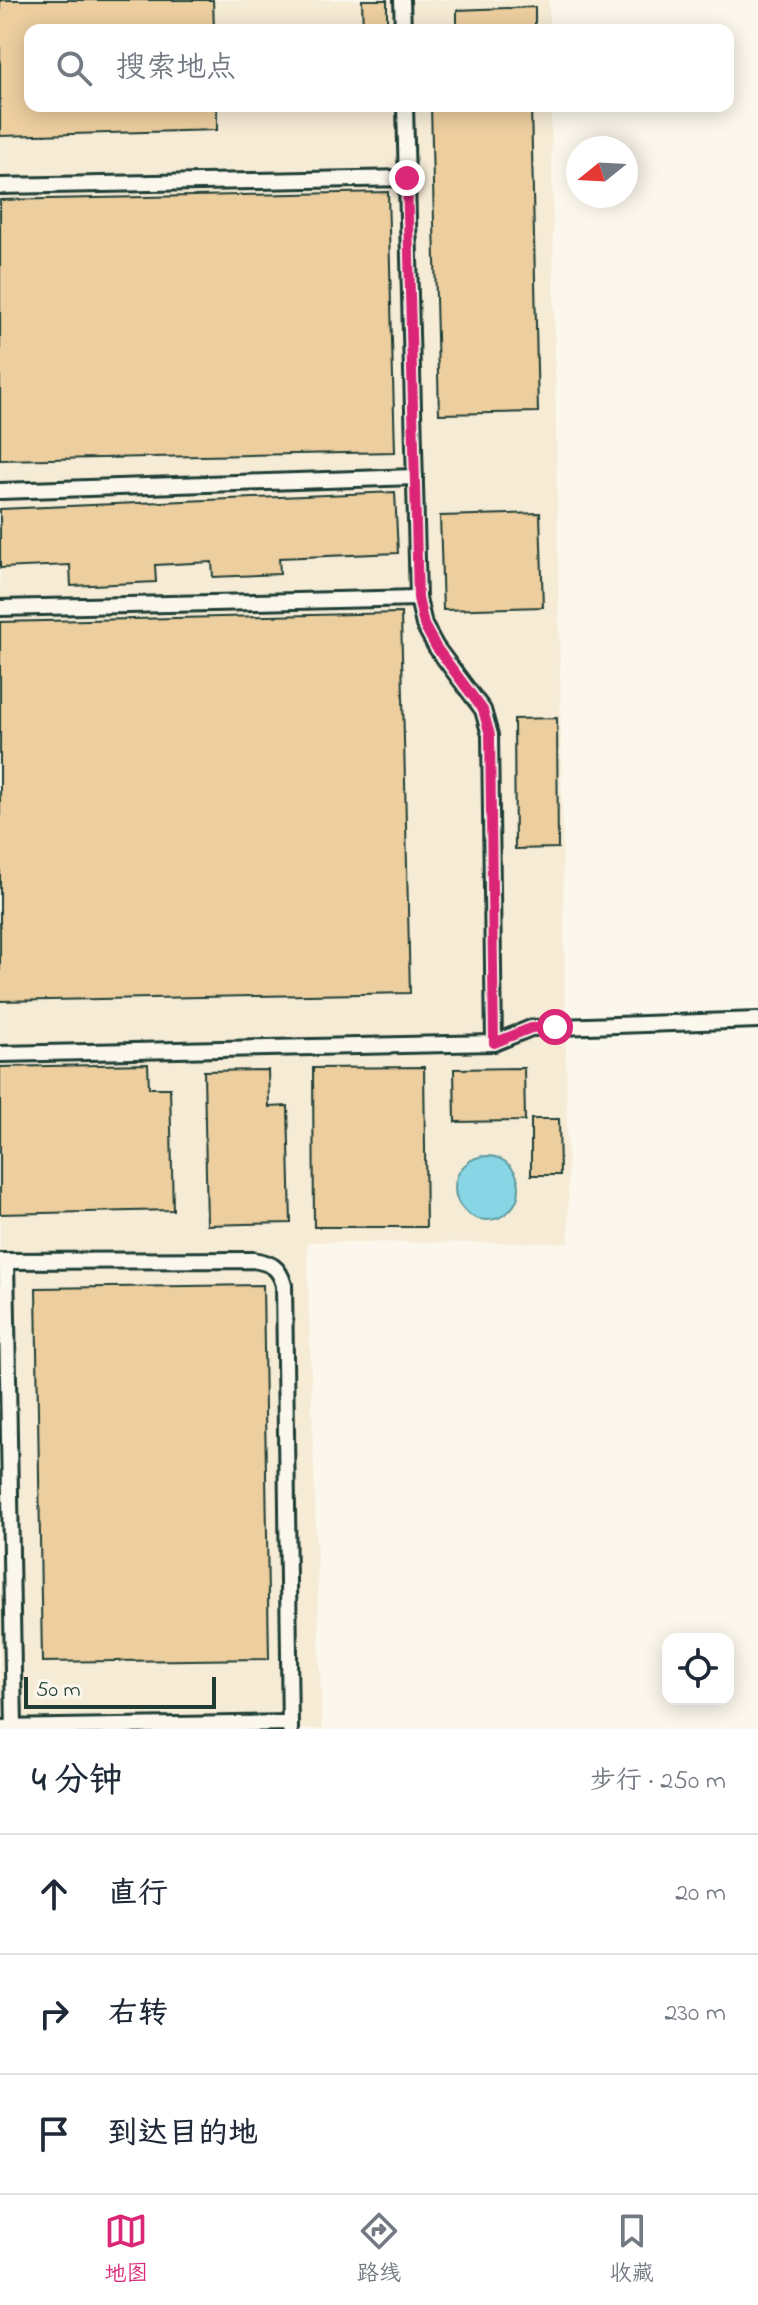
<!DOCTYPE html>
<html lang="zh">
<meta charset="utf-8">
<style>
body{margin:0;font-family:"Indie Flower","LXGW WenKai TC",sans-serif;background:#f6f6f7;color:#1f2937}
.controls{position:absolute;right:24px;bottom:24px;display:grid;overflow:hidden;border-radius:16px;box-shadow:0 4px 20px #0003}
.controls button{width:72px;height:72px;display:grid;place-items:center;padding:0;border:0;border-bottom:2px solid #e0e1e3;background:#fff;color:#1f2937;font:40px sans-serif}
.compass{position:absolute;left:566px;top:136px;width:72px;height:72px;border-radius:50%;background:#fff;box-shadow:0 4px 20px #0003;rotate:252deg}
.scale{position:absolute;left:24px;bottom:20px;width:192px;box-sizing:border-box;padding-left:8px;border:4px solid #1f3d34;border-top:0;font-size:22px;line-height:28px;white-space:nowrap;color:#1f3d34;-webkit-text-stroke:6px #fbf7ec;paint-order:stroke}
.stop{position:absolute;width:24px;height:24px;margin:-18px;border:6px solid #db2777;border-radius:50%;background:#fff}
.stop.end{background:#db2777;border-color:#fff;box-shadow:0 2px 8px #0008}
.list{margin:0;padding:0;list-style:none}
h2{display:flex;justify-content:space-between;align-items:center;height:104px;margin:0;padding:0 32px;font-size:34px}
h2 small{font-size:26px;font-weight:400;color:#747a83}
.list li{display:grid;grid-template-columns:52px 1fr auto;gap:24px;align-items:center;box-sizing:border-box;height:120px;padding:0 32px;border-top:2px solid #e0e1e3}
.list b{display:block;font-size:30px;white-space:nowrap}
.list em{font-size:26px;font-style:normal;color:#747a83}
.icon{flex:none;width:44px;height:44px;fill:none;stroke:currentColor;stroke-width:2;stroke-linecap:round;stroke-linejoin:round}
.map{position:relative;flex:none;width:758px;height:1729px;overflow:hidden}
.search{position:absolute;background:#fff;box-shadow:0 4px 20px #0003;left:24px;right:24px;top:24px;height:88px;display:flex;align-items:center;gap:20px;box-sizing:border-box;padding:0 28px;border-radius:16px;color:#747a83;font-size:30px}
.sheet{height:464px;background:#fff}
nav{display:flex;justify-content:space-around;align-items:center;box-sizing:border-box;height:112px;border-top:2px solid #e0e1e3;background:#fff;font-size:22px;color:#747a83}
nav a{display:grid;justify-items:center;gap:4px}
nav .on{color:#db2777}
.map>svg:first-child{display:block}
.built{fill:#f6ebd5}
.water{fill:#87d5e5;stroke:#5d989e;stroke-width:2}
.building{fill:#ecce9f;stroke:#1f3d34;stroke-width:2}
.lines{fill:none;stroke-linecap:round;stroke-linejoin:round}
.service-casing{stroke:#1f3d34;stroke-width:20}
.service{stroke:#fbf7ec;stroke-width:14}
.route{stroke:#db2777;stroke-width:10}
</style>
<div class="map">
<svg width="758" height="1729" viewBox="0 0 758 1729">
<rect width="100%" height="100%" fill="#fbf7ec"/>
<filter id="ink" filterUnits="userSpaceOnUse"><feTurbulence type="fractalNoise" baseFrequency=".0125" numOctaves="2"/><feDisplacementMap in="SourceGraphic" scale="16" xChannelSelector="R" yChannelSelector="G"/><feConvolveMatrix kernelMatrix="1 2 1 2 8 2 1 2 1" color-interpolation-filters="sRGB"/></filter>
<g filter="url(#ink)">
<!-- built -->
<polygon class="built" points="0,0 549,0 549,30 30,30 30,106 551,106 569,1243 307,1242 322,1729 0,1729"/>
<!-- water -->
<circle class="water" cx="487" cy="1188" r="32"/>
<!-- building -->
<g class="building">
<polygon points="0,0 213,0 214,30 30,30 30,106 217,106 217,130 0,136"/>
<polygon points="362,0 387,0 387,30 363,30"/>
<polygon points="535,7 535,30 457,30 457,10"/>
<polygon points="431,106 531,106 538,412 439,414"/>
<polygon points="388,192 395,452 0,460 0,200"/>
<polygon points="395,492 398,553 279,558 280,574 213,577 212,562 155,565 156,582 71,586 70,565 0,568 0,509"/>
<polygon points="540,513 543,607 443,610 440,516"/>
<polygon points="401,613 410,993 0,1001 0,622"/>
<polygon points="557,718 558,848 515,849 514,719"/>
<polygon points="148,1064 149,1088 170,1088 173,1210 0,1214 0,1067"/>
<polygon points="424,1067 426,1227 314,1227 313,1068"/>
<polygon points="524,1068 525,1121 455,1122 454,1069"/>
<polygon points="268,1070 269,1107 288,1106 291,1223 207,1225 204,1071"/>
<polygon points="531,1119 559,1119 560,1175 531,1175"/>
<polygon points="263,1285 269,1659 42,1662 36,1288"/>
</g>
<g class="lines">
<!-- service casing -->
<g class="service-casing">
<g id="service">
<polyline points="402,0 403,30"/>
<polyline points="405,106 418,598 424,625 436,647 483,710 490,735 494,1043"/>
<polyline points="0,186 407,178"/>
<polyline points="0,491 415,477"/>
<polyline points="0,608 418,598"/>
<polyline points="0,1054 494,1043 531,1028 758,1020"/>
<path d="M 0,1261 L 253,1260 C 271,1263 279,1267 284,1285 L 290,1729"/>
<polyline points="6,1261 14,1729"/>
<polyline points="0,1728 290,1723"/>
</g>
</g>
<!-- service -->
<use href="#service" class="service"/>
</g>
</g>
<g class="lines" filter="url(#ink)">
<!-- route -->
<polyline class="route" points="407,178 418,598 424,625 436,647 483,710 490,735 494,1043 531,1028 555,1027"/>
</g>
</svg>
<div class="controls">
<button><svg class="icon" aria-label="locate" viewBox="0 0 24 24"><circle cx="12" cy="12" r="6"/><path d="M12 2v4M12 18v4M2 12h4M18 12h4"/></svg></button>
</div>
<svg class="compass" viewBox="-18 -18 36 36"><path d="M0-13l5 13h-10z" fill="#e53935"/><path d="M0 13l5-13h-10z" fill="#747a83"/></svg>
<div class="scale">50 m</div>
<div class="stop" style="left:555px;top:1027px"></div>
<div class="stop end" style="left:407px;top:178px"></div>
<div class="search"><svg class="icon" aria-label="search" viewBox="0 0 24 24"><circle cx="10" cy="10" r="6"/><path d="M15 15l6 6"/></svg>搜索地点</div>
</div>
<section class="sheet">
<h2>4 分钟<small>步行 · 250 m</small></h2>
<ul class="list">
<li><svg class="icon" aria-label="ahead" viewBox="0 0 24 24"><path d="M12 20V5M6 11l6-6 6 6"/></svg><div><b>直行</b></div><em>20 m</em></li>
<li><svg class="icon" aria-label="right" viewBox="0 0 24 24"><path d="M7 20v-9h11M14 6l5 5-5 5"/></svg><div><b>右转</b></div><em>230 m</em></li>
<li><svg class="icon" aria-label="arrive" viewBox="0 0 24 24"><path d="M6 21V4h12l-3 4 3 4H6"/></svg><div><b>到达目的地</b></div></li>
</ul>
</section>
<nav>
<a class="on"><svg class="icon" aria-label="map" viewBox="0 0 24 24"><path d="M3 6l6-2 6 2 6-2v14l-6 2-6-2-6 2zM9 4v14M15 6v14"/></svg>地图</a>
<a><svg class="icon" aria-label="directions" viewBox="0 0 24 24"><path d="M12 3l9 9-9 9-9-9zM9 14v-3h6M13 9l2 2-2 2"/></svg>路线</a>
<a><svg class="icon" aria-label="saved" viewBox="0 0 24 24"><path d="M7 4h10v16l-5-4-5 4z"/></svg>收藏</a>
</nav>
